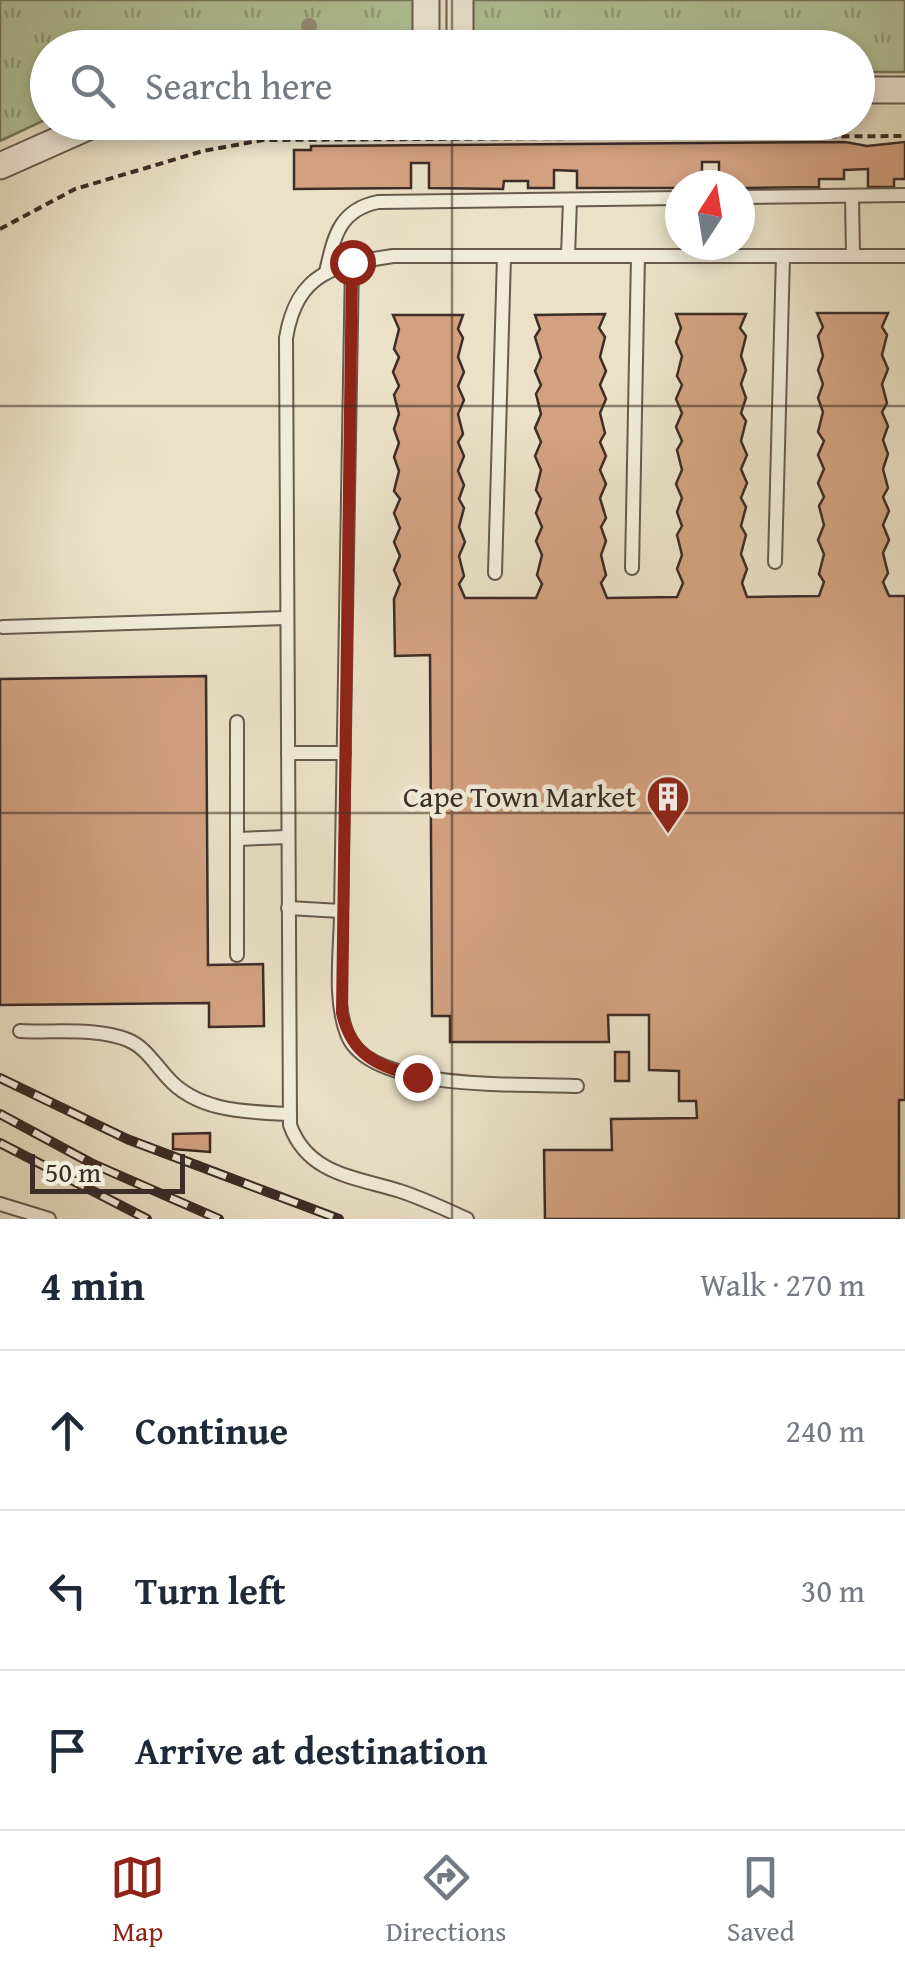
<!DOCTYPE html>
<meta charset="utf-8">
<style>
body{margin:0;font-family:"Gentium Book Plus",serif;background:#f6f6f7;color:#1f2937}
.compass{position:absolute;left:665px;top:170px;width:90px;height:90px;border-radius:50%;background:#fff;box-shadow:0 5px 15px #0003;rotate:12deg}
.scale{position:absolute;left:30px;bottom:25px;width:155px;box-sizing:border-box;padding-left:10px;border:5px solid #3c2d26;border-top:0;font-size:28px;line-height:35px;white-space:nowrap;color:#3c2d26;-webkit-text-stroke:8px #f1ecda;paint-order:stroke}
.stop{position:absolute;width:30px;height:30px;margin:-22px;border:8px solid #8f2418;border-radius:50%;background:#fff}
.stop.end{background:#8f2418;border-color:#fff;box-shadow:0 2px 10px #0008}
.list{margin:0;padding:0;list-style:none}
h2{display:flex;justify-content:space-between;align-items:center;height:130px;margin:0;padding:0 40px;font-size:42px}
h2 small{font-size:32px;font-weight:400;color:#747a83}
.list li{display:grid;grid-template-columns:65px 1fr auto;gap:30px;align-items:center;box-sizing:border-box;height:160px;padding:0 40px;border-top:2px solid #e0e1e3}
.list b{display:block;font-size:38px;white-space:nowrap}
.list em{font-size:32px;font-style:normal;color:#747a83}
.icon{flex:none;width:55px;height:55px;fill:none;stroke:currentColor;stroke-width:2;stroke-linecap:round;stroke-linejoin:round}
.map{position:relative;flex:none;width:905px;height:1219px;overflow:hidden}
.search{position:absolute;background:#fff;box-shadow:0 5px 15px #0003;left:30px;right:30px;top:30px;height:110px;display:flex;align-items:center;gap:25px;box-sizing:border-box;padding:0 35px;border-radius:55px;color:#747a83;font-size:38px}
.sheet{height:610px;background:#fff}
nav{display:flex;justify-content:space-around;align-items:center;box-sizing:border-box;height:140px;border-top:2px solid #e0e1e3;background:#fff;font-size:28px;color:#747a83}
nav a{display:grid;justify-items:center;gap:5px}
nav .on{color:#8f2418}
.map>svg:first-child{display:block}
.grass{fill:url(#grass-tufts);stroke:#777860;stroke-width:2.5}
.building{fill:#d3a180;stroke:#3c2d26;stroke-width:2.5}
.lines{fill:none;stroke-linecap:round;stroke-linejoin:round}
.lane-casing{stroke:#685a4e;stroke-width:16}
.street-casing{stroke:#685a4e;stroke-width:29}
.path{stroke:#3c2d26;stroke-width:4;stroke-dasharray:8 5;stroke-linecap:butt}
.lane{stroke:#f1ecda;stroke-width:12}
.street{stroke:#f1ecda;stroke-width:25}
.rail-casing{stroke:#3c2d26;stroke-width:10}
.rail{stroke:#f1ecda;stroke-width:6;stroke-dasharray:19;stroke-linecap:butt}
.tree{fill:#988e7b}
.route{stroke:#8f2418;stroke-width:12}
.grid{fill:none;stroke:#3c2d26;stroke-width:2.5;stroke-opacity:0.55}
.labels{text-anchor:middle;stroke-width:9;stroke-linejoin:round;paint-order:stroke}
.poi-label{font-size:30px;fill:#3c2d26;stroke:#f1ecda;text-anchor:end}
</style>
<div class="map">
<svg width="905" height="1219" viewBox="0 0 905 1219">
<defs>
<pattern id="grass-tufts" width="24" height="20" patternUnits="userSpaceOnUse" patternTransform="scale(2.5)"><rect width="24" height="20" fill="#b2c499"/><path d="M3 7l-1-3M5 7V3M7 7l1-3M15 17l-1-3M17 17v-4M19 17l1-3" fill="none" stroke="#92a07d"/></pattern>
</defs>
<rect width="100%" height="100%" fill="#eae1c6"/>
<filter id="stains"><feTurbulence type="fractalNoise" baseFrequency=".002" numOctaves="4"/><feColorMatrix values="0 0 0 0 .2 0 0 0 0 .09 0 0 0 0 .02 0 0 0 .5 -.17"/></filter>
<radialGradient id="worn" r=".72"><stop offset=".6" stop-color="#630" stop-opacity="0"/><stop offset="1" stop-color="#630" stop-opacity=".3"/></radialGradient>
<!-- grass -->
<g class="grass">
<polygon points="0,0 415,0 414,43 413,47 48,48 47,119 0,141"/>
<polygon points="468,0 905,0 905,72 858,72 858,48 470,47"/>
</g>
<!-- building -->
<g class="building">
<polygon points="845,142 867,146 905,142 905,179 894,179 894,187 868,187 868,169 844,170 844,179 819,179 819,187 740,188 719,185 719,162 702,162 702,185 680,188 577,188 577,171 554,170 554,188 528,188 528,181 504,181 503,189 429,188 429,163 411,163 411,188 294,189 294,150 311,150 311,146"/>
<polygon points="817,313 888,313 882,327 887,335 882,355 888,369 882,384 887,403 882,412 888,426 883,440 888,454 883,469 888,488 883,497 889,511 883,525 889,540 883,553 888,573 883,582 889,596 905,596 905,1100 899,1100 899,1219 545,1219 544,1150 612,1150 611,1119 697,1118 696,1101 679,1101 679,1071 649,1070 649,1015 608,1015 609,1042 450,1042 450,1016 432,1016 430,655 395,656 394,599 400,584 394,570 400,556 394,542 400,528 394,513 400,499 394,491 399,471 394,457 399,443 394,429 399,414 394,395 399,386 393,372 399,357 394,349 399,329 393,315 463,315 458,329 463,338 458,357 464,372 458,386 464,400 458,414 463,434 458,442 464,456 458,471 464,485 459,499 464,508 459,527 465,542 459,556 464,576 459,584 465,598 536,598 542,584 537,575 542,555 536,541 542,527 536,513 541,499 536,490 541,470 535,456 541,442 535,428 541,414 536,394 541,385 535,371 541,357 535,337 540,329 535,315 605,314 599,328 605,337 600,357 606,371 600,385 606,399 600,413 605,433 600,442 606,456 600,470 606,484 600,498 606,518 601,527 606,541 601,555 606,575 601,583 607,598 677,597 683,583 677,569 682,555 677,535 682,526 677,512 682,498 676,484 682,470 677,450 682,441 676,427 682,413 676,399 682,385 677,376 682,356 676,342 681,328 676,314 746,314 740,328 746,336 741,356 746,370 741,384 746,398 741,413 746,421 741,441 747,455 741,469 747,483 741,498 746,507 741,526 746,535 741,554 747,569 742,583 747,597 819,596 824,582 819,574 824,554 818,540 824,525 819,506 824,497 818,483 824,469 818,455 824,441 818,432 823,412 818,398 823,384 818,370 823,356 818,336 823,327"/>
<polygon points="206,676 208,965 263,964 264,1026 209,1027 209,1003 0,1005 0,679"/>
<rect x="615" y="1052" width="14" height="29"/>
<polygon points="210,1133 210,1152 173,1149 173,1134"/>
</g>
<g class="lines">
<!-- lane casing -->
<g class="lane-casing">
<g id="lane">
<polyline points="852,196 853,256"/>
<polyline points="740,197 905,195"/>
<polyline points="568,256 570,200"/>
<path d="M 352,262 L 341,911 C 341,949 333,998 347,1034 C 369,1093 523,1083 577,1086"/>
<path d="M 326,272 C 334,237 339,210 378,202 L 680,198"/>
<polyline points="775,562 783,256"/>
<polyline points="632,568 638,256"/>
<polyline points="495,573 504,256"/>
<polyline points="3,627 287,618"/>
<polyline points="237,722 237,955"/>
<polyline points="288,753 344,753"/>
<polyline points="238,839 288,837"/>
<polyline points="288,908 341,911"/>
<path d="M 20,1031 C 53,1033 97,1027 128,1040 C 145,1047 155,1064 167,1077 C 197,1112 247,1112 290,1114"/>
<polyline points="0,1204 49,1219"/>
<path d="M 467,1219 C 445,1209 424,1199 400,1191 C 356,1177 308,1175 290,1125 L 286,338 C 297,272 334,265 393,256 L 905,256"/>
</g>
</g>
<!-- street casing -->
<g class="street-casing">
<g id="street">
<polyline points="426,0 426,48"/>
<polyline points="460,48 460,0"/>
<polyline points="858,90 905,90"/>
<polyline points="0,166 99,122"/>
</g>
</g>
<!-- path -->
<polyline class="path" points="0,229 75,189 203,151 263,140 905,136"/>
<!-- lane -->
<use href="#lane" class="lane"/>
<!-- street -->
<use href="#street" class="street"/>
<!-- rail casing -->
<g class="rail-casing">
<g id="rail">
<polyline points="0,1078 127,1139 339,1219"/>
<polyline points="0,1114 91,1163 219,1219"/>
<polyline points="0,1143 147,1219"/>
</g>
</g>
<!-- rail -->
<use href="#rail" class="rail"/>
</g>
<!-- trees -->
<circle class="tree" cx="309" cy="26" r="8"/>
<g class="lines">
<!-- route -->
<path class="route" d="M 352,262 L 342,1013 C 352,1056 377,1065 417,1077"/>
</g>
<!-- grid -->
<path class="grid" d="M 452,0 L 452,48M 452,122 L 452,1219M 0,406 L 905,406M 0,813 L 905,813"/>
<!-- icons -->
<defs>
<g id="building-pin" transform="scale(2.25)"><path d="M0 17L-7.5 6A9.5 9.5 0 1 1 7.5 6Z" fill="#8f2418" stroke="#f1ecda"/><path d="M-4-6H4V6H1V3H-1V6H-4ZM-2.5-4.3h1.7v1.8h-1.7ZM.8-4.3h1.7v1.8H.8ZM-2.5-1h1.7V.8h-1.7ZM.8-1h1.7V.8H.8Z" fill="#fff"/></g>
</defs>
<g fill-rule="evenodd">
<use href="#building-pin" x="668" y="797"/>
</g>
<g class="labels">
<!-- poi labels -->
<g class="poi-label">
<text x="636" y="807">Cape Town Market</text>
</g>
</g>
<rect width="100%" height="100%" filter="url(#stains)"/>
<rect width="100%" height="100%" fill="url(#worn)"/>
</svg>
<svg class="compass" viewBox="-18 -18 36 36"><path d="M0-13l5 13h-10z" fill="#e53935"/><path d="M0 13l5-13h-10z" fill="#747a83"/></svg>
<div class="scale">50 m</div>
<div class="stop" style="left:352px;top:262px"></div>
<div class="stop end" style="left:417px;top:1077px"></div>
<div class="search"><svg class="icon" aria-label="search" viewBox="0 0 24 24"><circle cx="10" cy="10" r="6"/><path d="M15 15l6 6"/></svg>Search here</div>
</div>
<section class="sheet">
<h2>4 min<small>Walk · 270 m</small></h2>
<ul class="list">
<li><svg class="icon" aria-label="ahead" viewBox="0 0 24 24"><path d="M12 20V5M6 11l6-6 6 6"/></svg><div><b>Continue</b></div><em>240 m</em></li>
<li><svg class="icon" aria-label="left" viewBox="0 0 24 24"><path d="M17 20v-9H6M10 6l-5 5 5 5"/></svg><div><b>Turn left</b></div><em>30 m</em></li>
<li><svg class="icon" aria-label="arrive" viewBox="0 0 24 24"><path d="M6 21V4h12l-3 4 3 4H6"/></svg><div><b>Arrive at destination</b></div></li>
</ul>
</section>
<nav>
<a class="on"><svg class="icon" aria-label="map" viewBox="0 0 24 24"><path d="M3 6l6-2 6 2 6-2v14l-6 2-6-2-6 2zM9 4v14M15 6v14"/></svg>Map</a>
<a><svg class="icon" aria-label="directions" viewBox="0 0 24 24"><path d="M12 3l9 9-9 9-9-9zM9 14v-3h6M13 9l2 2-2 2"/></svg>Directions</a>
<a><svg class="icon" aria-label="saved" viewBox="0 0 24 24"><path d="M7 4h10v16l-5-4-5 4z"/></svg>Saved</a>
</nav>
